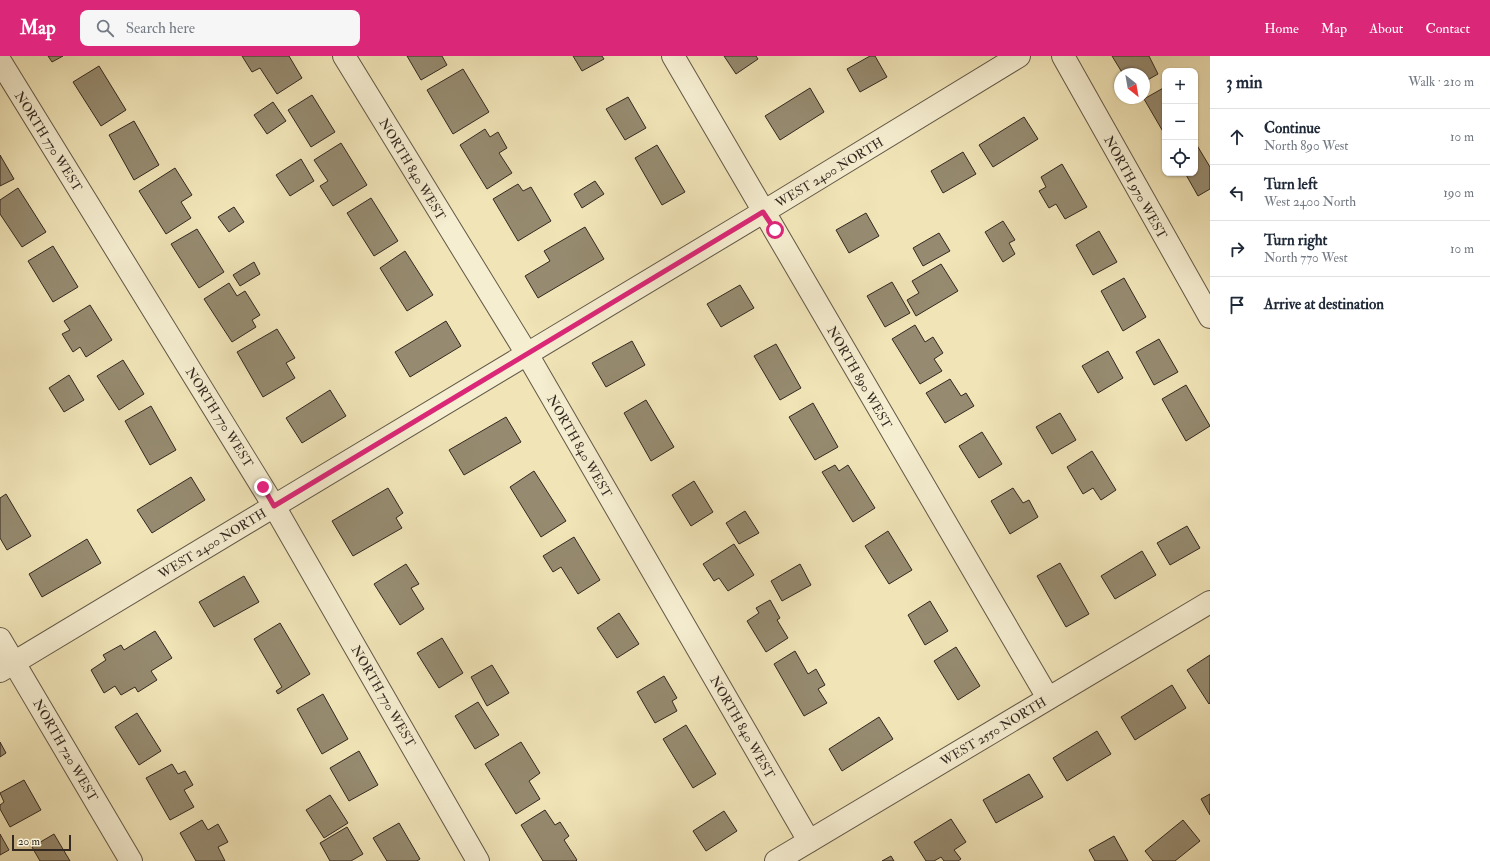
<!DOCTYPE html>
<meta charset="utf-8">
<style>
body{margin:0;font-family:"IM FELL Double Pica",serif;background:#f6f6f7;color:#1f2937}
.controls{position:absolute;right:12px;top:12px;display:grid;overflow:hidden;border-radius:8px;box-shadow:0 1px 3px #0004}
.controls button{width:36px;height:36px;display:grid;place-items:center;padding:0;border:0;border-bottom:1px solid #e0e1e3;background:#fff;color:#1f2937;font:20px sans-serif}
.compass{position:absolute;left:1114px;top:12px;width:36px;height:36px;border-radius:50%;background:#fff;box-shadow:0 1px 3px #0004;rotate:149deg}
.scale{position:absolute;left:12px;bottom:10px;width:59px;box-sizing:border-box;padding-left:4px;border:2px solid #332921;border-top:0;font-size:11px;line-height:14px;white-space:nowrap;color:#332921;-webkit-text-stroke:3px #f6eed1;paint-order:stroke}
.stop{position:absolute;width:12px;height:12px;margin:-9px;border:3px solid #db2777;border-radius:50%;background:#fff}
.stop.end{background:#db2777;border-color:#fff;box-shadow:0 1px 4px #0008}
.list{margin:0;padding:0;list-style:none}
h2{display:flex;justify-content:space-between;align-items:center;height:52px;margin:0;padding:0 16px;font-size:17px}
h2 small{font-size:13px;font-weight:400;color:#747a83}
.list li{display:grid;grid-template-columns:26px 1fr auto;gap:12px;align-items:center;box-sizing:border-box;height:56px;padding:0 16px;border-top:1px solid #e0e1e3}
.list b{display:block;font-size:15px;white-space:nowrap}
.list p{margin:0;font-size:13px;white-space:nowrap;color:#747a83}
.list em{font-size:13px;font-style:normal;color:#747a83}
.icon{flex:none;width:22px;height:22px;fill:none;stroke:currentColor;stroke-width:2;stroke-linecap:round;stroke-linejoin:round}
.map{position:relative;flex:none;width:1210px;height:805px;overflow:hidden}
header{display:flex;align-items:center;gap:24px;box-sizing:border-box;height:56px;padding:0 20px;background:#db2777;color:#fff}
header strong{font-size:19px}
nav{display:flex;gap:22px;margin-inline-start:auto;font-size:14px}
.search{width:280px;height:36px;background:#f6f6f7;display:flex;align-items:center;gap:10px;box-sizing:border-box;padding:0 14px;border-radius:8px;color:#747a83;font-size:15px}
main{display:flex}
aside{flex:1;background:#fff}
.map>svg:first-child{display:block}
.building{fill:#968b70;stroke:#332921}
.lines{fill:none;stroke-linecap:round;stroke-linejoin:round}
.minor-casing{stroke:#625847;stroke-width:24}
.minor{stroke:#f6eed1;stroke-width:22}
.route{stroke:#db2777;stroke-width:5}
.labels{text-anchor:middle;stroke-width:4;stroke-linejoin:round;paint-order:stroke}
.street-label{font-size:13px;fill:#332921;stroke:#f6eed1}
</style>
<header>
<strong>Map</strong>
<div class="search"><svg class="icon" aria-label="search" viewBox="0 0 24 24"><circle cx="10" cy="10" r="6"/><path d="M15 15l6 6"/></svg>Search here</div>
<nav><a>Home</a><a>Map</a><a>About</a><a>Contact</a></nav>
</header>
<main>
<div class="map">
<svg width="1210" height="805" viewBox="0 0 1210 805">
<rect width="100%" height="100%" fill="#f1e5b8"/>
<filter id="stains"><feTurbulence type="fractalNoise" baseFrequency=".005" numOctaves="4"/><feColorMatrix values="0 0 0 0 .2 0 0 0 0 .09 0 0 0 0 .02 0 0 0 .5 -.17"/></filter>
<radialGradient id="worn" r=".72"><stop offset=".6" stop-color="#630" stop-opacity="0"/><stop offset="1" stop-color="#630" stop-opacity=".3"/></radialGradient>
<!-- building -->
<g class="building">
<polygon points="48,0 63,0 52,6"/>
<polygon points="242,0 289,0 302,22 277,38 260,12 252,16"/>
<polygon points="407,0 442,0 447,9 421,24"/>
<polygon points="573,0 602,0 604,3 582,15"/>
<polygon points="724,0 756,0 758,3 736,18"/>
<polygon points="870,0 875,0 887,21 860,36 847,13"/>
<polygon points="1112,0 1149,0 1158,18 1144,26 1144,18 1123,18"/>
<polygon points="99,10 126,54 101,70 73,26"/>
<polygon points="463,13 489,56 453,78 427,34"/>
<polygon points="1165,31 1165,79 1144,43"/>
<polygon points="810,32 824,56 780,84 765,60"/>
<polygon points="312,39 335,76 311,91 288,54"/>
<polygon points="628,41 646,72 625,84 606,53"/>
<polygon points="273,46 286,65 267,78 254,59"/>
<polygon points="1024,61 1038,83 993,111 979,89"/>
<polygon points="134,65 159,109 134,124 109,79"/>
<polygon points="485,73 490,81 498,76 507,92 499,97 512,117 487,133 460,89"/>
<polygon points="1195,86 1210,111 1210,133 1198,140 1185,117 1195,117"/>
<polygon points="341,87 367,129 333,150 320,130 328,125 314,104"/>
<polygon points="657,89 685,136 662,149 635,102"/>
<polygon points="963,96 976,118 943,137 931,115"/>
<polygon points="0,99 14,123 0,130"/>
<polygon points="301,103 314,125 290,140 276,119"/>
<polygon points="1062,108 1087,151 1065,163 1056,148 1049,152 1039,135 1046,131 1041,121"/>
<polygon points="175,112 192,139 181,146 191,162 166,178 139,135"/>
<polygon points="595,125 604,138 582,152 574,138"/>
<polygon points="518,128 523,135 531,131 551,165 518,185 493,143"/>
<polygon points="18,132 46,176 22,191 0,158 0,144"/>
<polygon points="371,142 398,185 374,200 347,157"/>
<polygon points="234,151 244,166 229,176 218,161"/>
<polygon points="866,157 879,180 849,197 836,174"/>
<polygon points="1003,165 1015,184 1009,187 1015,198 1003,206 985,176"/>
<polygon points="585,171 604,203 538,242 525,220 550,205 544,195"/>
<polygon points="197,173 224,216 199,232 171,188"/>
<polygon points="1099,175 1117,206 1093,219 1076,189"/>
<polygon points="939,177 950,195 923,210 913,192"/>
<polygon points="53,190 78,231 53,246 28,205"/>
<polygon points="405,195 433,239 407,255 380,212"/>
<polygon points="254,206 260,218 240,230 233,219"/>
<polygon points="941,208 958,235 916,260 907,244 919,237 912,225"/>
<polygon points="1124,222 1146,261 1123,275 1101,235"/>
<polygon points="892,226 910,257 885,271 867,240"/>
<polygon points="229,227 237,240 245,235 260,259 252,264 256,271 232,286 204,243"/>
<polygon points="740,229 754,252 721,271 707,248"/>
<polygon points="90,249 112,284 86,301 80,291 73,296 62,278 70,274 64,265"/>
<polygon points="446,265 461,290 410,321 395,296"/>
<polygon points="915,269 925,286 933,281 943,297 934,303 942,315 920,328 892,283"/>
<polygon points="277,273 295,302 286,307 295,322 263,341 237,296"/>
<polygon points="1159,283 1178,316 1154,329 1136,296"/>
<polygon points="632,285 645,309 606,331 592,307"/>
<polygon points="776,288 801,332 780,344 754,300"/>
<polygon points="1108,295 1123,322 1098,337 1082,310"/>
<polygon points="123,304 144,338 119,354 97,320"/>
<polygon points="69,319 84,344 64,356 49,332"/>
<polygon points="950,323 961,340 966,337 974,350 945,367 926,337"/>
<polygon points="1186,329 1210,370 1186,385 1162,343"/>
<polygon points="330,334 346,360 302,387 286,362"/>
<polygon points="646,344 674,391 651,405 624,357"/>
<polygon points="813,347 838,391 815,404 789,361"/>
<polygon points="151,350 176,394 150,409 125,365"/>
<polygon points="1060,357 1076,384 1052,398 1036,371"/>
<polygon points="506,361 521,386 464,419 449,394"/>
<polygon points="982,376 1002,408 979,422 959,390"/>
<polygon points="1092,395 1116,434 1101,444 1093,432 1083,438 1067,411"/>
<polygon points="835,409 839,415 848,409 875,452 853,466 822,416"/>
<polygon points="534,415 566,465 541,481 510,431"/>
<polygon points="191,421 205,444 152,477 137,454"/>
<polygon points="694,425 713,456 691,470 672,439"/>
<polygon points="388,432 403,457 396,462 402,472 353,500 332,465"/>
<polygon points="1013,432 1023,447 1029,444 1038,461 1010,478 991,445"/>
<polygon points="6,438 31,480 7,494 0,482 0,442"/>
<polygon points="745,455 759,477 739,488 726,467"/>
<polygon points="1187,470 1200,492 1170,509 1157,487"/>
<polygon points="888,475 912,514 889,528 865,490"/>
<polygon points="574,481 600,524 578,538 561,511 553,516 543,500"/>
<polygon points="87,483 101,507 42,541 29,518"/>
<polygon points="734,488 754,519 728,535 719,522 714,525 703,508"/>
<polygon points="1142,495 1156,519 1115,543 1101,520"/>
<polygon points="1060,507 1089,558 1066,571 1037,520"/>
<polygon points="406,508 419,528 411,532 424,553 400,569 374,528"/>
<polygon points="800,508 811,529 782,545 771,525"/>
<polygon points="244,520 259,546 214,571 199,546"/>
<polygon points="770,544 780,562 777,564 788,582 766,596 747,565 759,557 756,552"/>
<polygon points="930,545 948,575 925,589 908,559"/>
<polygon points="619,557 639,588 617,602 597,572"/>
<polygon points="280,567 310,618 278,638 276,635 282,631 254,583"/>
<polygon points="155,575 172,602 151,615 157,624 138,636 135,631 121,639 115,630 104,637 91,614 106,604 103,599 121,589 124,594"/>
<polygon points="442,582 463,617 439,632 417,597"/>
<polygon points="956,591 980,630 958,644 934,605"/>
<polygon points="795,595 808,618 816,613 825,629 818,633 827,647 804,660 774,608"/>
<polygon points="1210,599 1210,647 1209,648 1187,614"/>
<polygon points="492,609 509,637 487,650 471,621"/>
<polygon points="664,620 677,642 672,645 677,655 655,667 637,636"/>
<polygon points="1172,629 1186,652 1135,684 1121,661"/>
<polygon points="323,638 348,683 322,698 297,653"/>
<polygon points="478,646 499,679 475,693 455,660"/>
<polygon points="137,657 161,695 139,709 115,671"/>
<polygon points="879,661 893,683 842,715 829,693"/>
<polygon points="686,669 716,718 693,732 663,683"/>
<polygon points="1097,675 1111,698 1067,725 1053,702"/>
<polygon points="0,686 6,697 0,701"/>
<polygon points="521,686 540,717 529,725 540,743 516,758 485,708"/>
<polygon points="359,695 378,729 349,745 330,712"/>
<polygon points="172,708 178,718 185,715 193,729 184,734 194,751 170,764 146,722"/>
<polygon points="1029,718 1043,741 996,767 983,744"/>
<polygon points="24,724 41,754 10,771 0,753 0,749 4,746 0,737"/>
<polygon points="1210,738 1210,759 1201,743"/>
<polygon points="330,739 348,767 324,782 306,754"/>
<polygon points="545,754 555,769 560,766 569,780 564,784 577,804 576,805 543,805 521,769"/>
<polygon points="724,755 737,775 706,795 693,775"/>
<polygon points="951,763 966,786 954,794 961,803 958,805 944,805 941,801 934,805 926,805 914,786"/>
<polygon points="202,764 208,774 218,768 228,786 218,791 225,805 196,805 180,777"/>
<polygon points="1183,764 1200,785 1175,805 1153,805 1145,795"/>
<polygon points="399,767 420,803 417,805 387,805 373,782"/>
<polygon points="347,771 363,798 351,805 330,805 320,787"/>
<polygon points="0,778 9,794 0,799"/>
<polygon points="54,778 70,805 40,805 32,791"/>
<polygon points="1114,780 1128,805 1095,805 1089,794"/>
<polygon points="891,800 894,805 882,805"/>
</g>
<g class="lines">
<!-- minor casing -->
<g class="minor-casing">
<g id="minor">
<polyline points="344,0 527,298 809,785"/>
<polyline points="673,0 1048,642"/>
<polyline points="1063,0 1210,261"/>
<polyline points="0,5 274,450 478,805"/>
<polyline points="0,583 131,805"/>
<polyline points="0,615 778,147 1019,0"/>
<polyline points="776,805 1210,546"/>
</g>
</g>
<!-- minor -->
<use href="#minor" class="minor"/>
</g>
<g class="lines">
<!-- route -->
<polyline class="route" points="263,431 274,450 763,156 775,174"/>
</g>
<g class="labels">
<!-- street labels -->
<g class="street-label">
<text transform="translate(49 85) rotate(58)" y="5">NORTH 770 WEST</text>
<text transform="translate(413 113) rotate(59)" y="5">NORTH 840 WEST</text>
<text transform="translate(829 116) rotate(-31)" y="5">WEST 2400 NORTH</text>
<text transform="translate(1136 131) rotate(61)" y="5">NORTH 970 WEST</text>
<text transform="translate(860 321) rotate(60)" y="5">NORTH 890 WEST</text>
<text transform="translate(220 361) rotate(58)" y="5">NORTH 770 WEST</text>
<text transform="translate(580 390) rotate(60)" y="5">NORTH 840 WEST</text>
<text transform="translate(212 487) rotate(-31)" y="5">WEST 2400 NORTH</text>
<text transform="translate(384 640) rotate(60)" y="5">NORTH 770 WEST</text>
<text transform="translate(743 671) rotate(60)" y="5">NORTH 840 WEST</text>
<text transform="translate(993 675) rotate(-31)" y="5">WEST 2550 NORTH</text>
<text transform="translate(66 694) rotate(60)" y="5">NORTH 720 WEST</text>
</g>
</g>
<rect width="100%" height="100%" filter="url(#stains)"/>
<rect width="100%" height="100%" fill="url(#worn)"/>
</svg>
<div class="controls">
<button>+</button>
<button>−</button>
<button><svg class="icon" aria-label="locate" viewBox="0 0 24 24"><circle cx="12" cy="12" r="6"/><path d="M12 2v4M12 18v4M2 12h4M18 12h4"/></svg></button>
</div>
<svg class="compass" viewBox="-18 -18 36 36"><path d="M0-13l5 13h-10z" fill="#e53935"/><path d="M0 13l5-13h-10z" fill="#747a83"/></svg>
<div class="scale">20 m</div>
<div class="stop" style="left:775px;top:174px"></div>
<div class="stop end" style="left:263px;top:431px"></div>
</div>
<aside>
<h2>3 min<small>Walk · 210 m</small></h2>
<ul class="list">
<li><svg class="icon" aria-label="ahead" viewBox="0 0 24 24"><path d="M12 20V5M6 11l6-6 6 6"/></svg><div><b>Continue</b><p>North 890 West</p></div><em>10 m</em></li>
<li><svg class="icon" aria-label="left" viewBox="0 0 24 24"><path d="M17 20v-9H6M10 6l-5 5 5 5"/></svg><div><b>Turn left</b><p>West 2400 North</p></div><em>190 m</em></li>
<li><svg class="icon" aria-label="right" viewBox="0 0 24 24"><path d="M7 20v-9h11M14 6l5 5-5 5"/></svg><div><b>Turn right</b><p>North 770 West</p></div><em>10 m</em></li>
<li><svg class="icon" aria-label="arrive" viewBox="0 0 24 24"><path d="M6 21V4h12l-3 4 3 4H6"/></svg><div><b>Arrive at destination</b></div></li>
</ul>
</aside>
</main>
